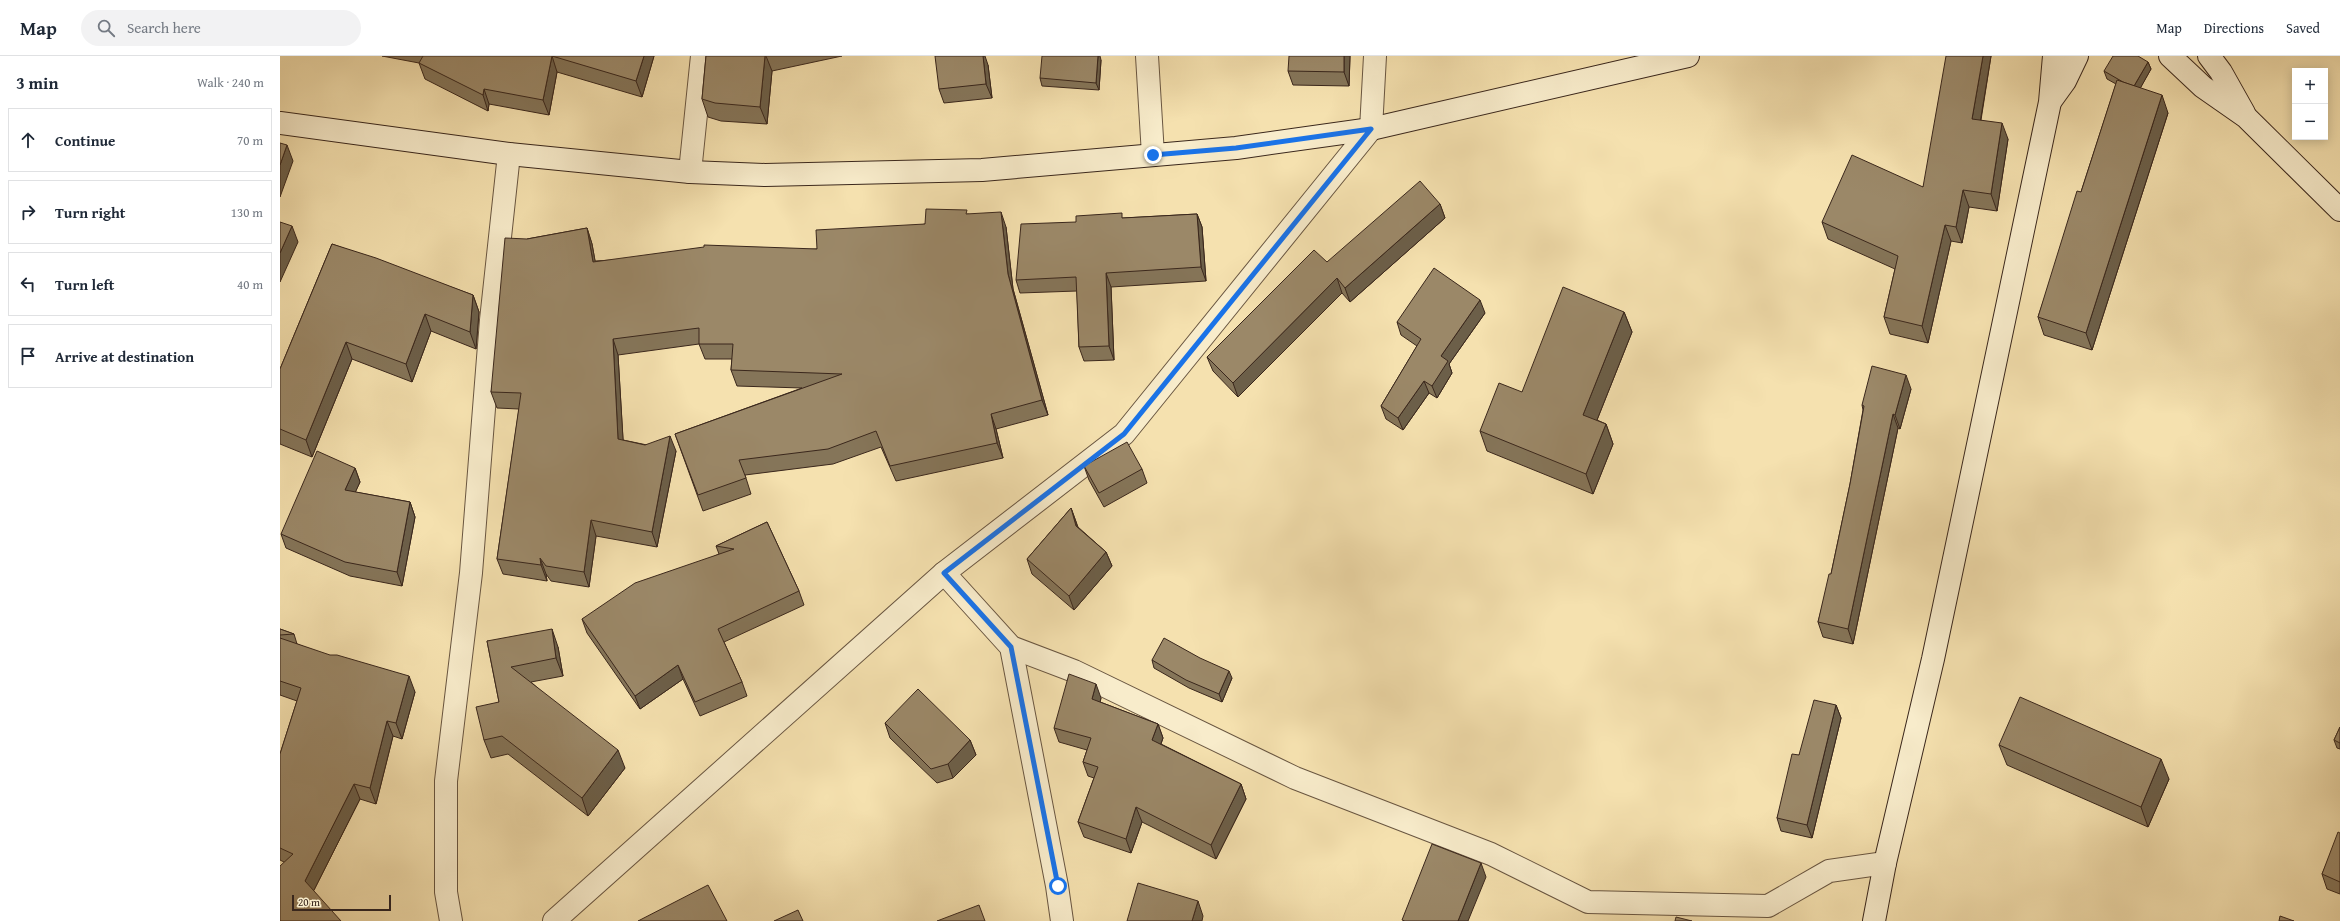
<!DOCTYPE html>
<meta charset="utf-8">
<style>
body{margin:0;font-family:"Gentium Book Plus",serif;background:#f2f2f3;color:#1f2937}
.controls{position:absolute;right:12px;top:12px;display:grid;overflow:hidden;border-radius:0px;box-shadow:0 2px 10px #0003}
.controls button{width:36px;height:36px;display:grid;place-items:center;padding:0;border:0;border-bottom:1px solid #e0e1e3;background:#fff;color:#1f2937;font:20px sans-serif}
.scale{position:absolute;left:12px;bottom:10px;width:99px;box-sizing:border-box;padding-left:4px;border:2px solid #3a271c;border-top:0;font-size:11px;line-height:14px;white-space:nowrap;color:#3a271c;-webkit-text-stroke:3px #f8eccb;paint-order:stroke}
.stop{position:absolute;width:12px;height:12px;margin:-9px;border:3px solid #1a73e8;border-radius:50%;background:#fff}
.stop.end{background:#1a73e8;border-color:#fff;box-shadow:0 1px 4px #0008}
.list{margin:0;padding:0;list-style:none}
h2{display:flex;justify-content:space-between;align-items:center;height:52px;margin:0;padding:0 16px;font-size:17px}
h2 small{font-size:13px;font-weight:400;color:#747a83}
.list li{display:grid;grid-template-columns:26px 1fr auto;gap:12px;align-items:center;box-sizing:border-box;height:64px;margin:0 8px 8px;padding:0 8px;border:1px solid #e0e1e3;border-radius:0px}
.list b{display:block;font-size:15px;white-space:nowrap}
.list em{font-size:13px;font-style:normal;color:#747a83}
.icon{flex:none;width:22px;height:22px;fill:none;stroke:currentColor;stroke-width:2;stroke-linecap:round;stroke-linejoin:round}
.map{position:relative;flex:none;width:2060px;height:865px;overflow:hidden}
header{display:flex;align-items:center;gap:24px;box-sizing:border-box;height:56px;padding:0 20px;background:#fff;border-bottom:1px solid #e0e1e3}
header strong{font-size:19px}
nav{display:flex;gap:22px;margin-inline-start:auto;font-size:14px}
.search{width:280px;height:36px;background:#f2f2f3;display:flex;align-items:center;gap:10px;box-sizing:border-box;padding:0 14px;border-radius:22px;color:#747a83;font-size:15px}
main{display:flex}
aside{flex:1;background:#fff}
.map>svg:first-child{display:block}
.lines{fill:none;stroke-linecap:round;stroke-linejoin:round}
.minor-casing{stroke:#695641;stroke-width:24}
.secondary-casing{stroke:#3a271c;stroke-width:24}
.minor{stroke:#f8eccb;stroke-width:22}
.secondary{stroke:#f8eccb;stroke-width:22}
.wall{fill:#857559;stroke:#3a271c}
.shaded-wall{fill:#6c5f49;stroke:#3a271c}
.building{fill:#9b8868;stroke:#3a271c}
.route{stroke:#1a73e8;stroke-width:5}
</style>
<header>
<strong>Map</strong>
<div class="search"><svg class="icon" aria-label="search" viewBox="0 0 24 24"><circle cx="10" cy="10" r="6"/><path d="M15 15l6 6"/></svg>Search here</div>
<nav><a>Map</a><a>Directions</a><a>Saved</a></nav>
</header>
<main>
<aside>
<h2>3 min<small>Walk · 240 m</small></h2>
<ul class="list">
<li><svg class="icon" aria-label="ahead" viewBox="0 0 24 24"><path d="M12 20V5M6 11l6-6 6 6"/></svg><div><b>Continue</b></div><em>70 m</em></li>
<li><svg class="icon" aria-label="right" viewBox="0 0 24 24"><path d="M7 20v-9h11M14 6l5 5-5 5"/></svg><div><b>Turn right</b></div><em>130 m</em></li>
<li><svg class="icon" aria-label="left" viewBox="0 0 24 24"><path d="M17 20v-9H6M10 6l-5 5 5 5"/></svg><div><b>Turn left</b></div><em>40 m</em></li>
<li><svg class="icon" aria-label="arrive" viewBox="0 0 24 24"><path d="M6 21V4h12l-3 4 3 4H6"/></svg><div><b>Arrive at destination</b></div></li>
</ul>
</aside>
<div class="map">
<svg width="2060" height="865" viewBox="0 0 2060 865">
<rect width="100%" height="100%" fill="#f5e1af"/>
<filter id="stains"><feTurbulence type="fractalNoise" baseFrequency=".005" numOctaves="4"/><feColorMatrix values="0 0 0 0 .2 0 0 0 0 .09 0 0 0 0 .02 0 0 0 .5 -.17"/></filter>
<radialGradient id="worn" r=".72"><stop offset=".6" stop-color="#630" stop-opacity="0"/><stop offset="1" stop-color="#630" stop-opacity=".3"/></radialGradient>
<g class="lines">
<!-- minor casing -->
<g class="minor-casing">
<g id="minor">
<polyline points="867,0 873,99"/>
<polyline points="410,116 422,0"/>
<polyline points="664,517 731,591 777,830 782,865"/>
<polyline points="731,591 794,615 1015,722 1211,798 1308,846 1488,850 1549,815 1605,807"/>
<polyline points="171,865 166,836 166,725 191,517 211,264 229,98"/>
<polyline points="274,865 664,517 844,378 1091,73 1095,0"/>
</g>
</g>
<!-- secondary casing -->
<g class="secondary-casing">
<g id="secondary">
<polyline points="1890,0 1923,31 1966,61 2060,154"/>
<polyline points="1929,0 1941,16 1964,57"/>
<polyline points="1772,43 1785,25 1797,0"/>
<polyline points="0,67 229,98 410,116 485,119 702,114 956,92 1091,73 1408,0"/>
<polyline points="1594,865 1605,807 1653,603 1770,46 1774,0"/>
</g>
</g>
<!-- minor -->
<use href="#minor" class="minor"/>
<!-- secondary -->
<use href="#secondary" class="secondary"/>
</g>
<!-- wall -->
<g class="wall">
<polygon points="102,0 374,0 362,41 277,16 269,59 209,48 208,55 145,23 139,7"/>
<polygon points="426,0 562,0 492,15 487,68 441,65 428,61 422,43"/>
<polygon points="1070,0 1069,30 1013,29 1008,15"/>
<polygon points="1711,0 1701,64 1728,83 1717,155 1689,151 1682,187 1671,185 1648,287 1610,278 1604,261 1615,213 1548,183 1542,166 1643,131"/>
<polygon points="821,4 819,34 762,30 760,22"/>
<polygon points="1868,6 1871,13 1860,32 1888,57 1812,294 1764,279 1758,261 1801,136 1836,28 1827,23 1824,15"/>
<polygon points="708,9 712,42 664,47 659,33"/>
<polygon points="1160,148 1165,162 1070,246 1062,237 958,341 933,315 927,301 1047,206"/>
<polygon points="688,158 726,171 733,233 768,359 716,373 723,402 616,425 601,391 553,408 465,419 471,438 423,455 395,378 522,332 457,330 451,314 452,303 425,303 419,288 338,299 343,384 396,395 377,491 316,480 309,531 271,525 266,518 267,525 223,518 217,503 239,353 217,352 211,336 247,183 307,172 312,188 315,205 537,193"/>
<polygon points="917,158 922,171 926,225 831,231 834,304 804,305 799,291 797,235 740,237 736,224 796,166 844,162"/>
<polygon points="52,188 193,239 199,256 196,293 151,275 132,326 72,303 32,401 0,388 0,313"/>
<polygon points="1344,256 1352,276 1317,364 1326,368 1333,388 1313,438 1207,395 1200,375 1242,336"/>
<polygon points="1205,257 1169,308 1172,317 1157,342 1149,337 1123,374 1106,363 1101,350 1137,290 1121,279 1117,266"/>
<polygon points="1631,333 1620,373 1618,372 1573,588 1543,581 1538,566 1551,518 1570,428 1583,354 1582,349"/>
<polygon points="804,410 862,413 867,427 824,451 809,424"/>
<polygon points="75,412 80,426 75,436 130,446 135,461 122,530 70,520 6,492 1,478"/>
<polygon points="791,452 798,471 826,496 832,510 794,554 752,518 747,503"/>
<polygon points="487,466 519,535 524,549 444,586 462,626 467,640 420,660 403,623 360,653 307,577 302,563 439,498 436,490"/>
<polygon points="0,573 14,578 17,588 135,636 122,683 113,680 96,748 80,743 34,834 4,806 0,804 0,698 17,645 0,639"/>
<polygon points="207,585 278,591 283,620 251,626 345,712 308,760 228,698 211,702 204,684 219,646"/>
<polygon points="872,604 952,622 942,646 909,632 874,612"/>
<polygon points="821,642 820,646 878,668 883,682 881,688 961,728 966,743 936,803 862,766 851,797 804,781 798,766 814,722 808,720 803,706 807,694 779,686 774,672"/>
<polygon points="1556,649 1561,662 1532,782 1501,775 1497,762 1519,699"/>
<polygon points="605,667 690,684 696,699 673,722 657,727 610,682"/>
<polygon points="2060,671 2060,693 2057,692 2054,684"/>
<polygon points="1719,689 1889,723 1868,771 1727,709"/>
<polygon points="2060,777 2060,838 2047,833 2042,818"/>
</g>
<!-- shaded-wall -->
<g class="shaded-wall">
<polygon points="272,0 277,16 269,59 263,44"/>
<polygon points="364,0 374,0 362,41 356,25"/>
<polygon points="485,0 486,0 492,15 487,68 480,51"/>
<polygon points="703,0 705,0 708,9 712,42 706,28"/>
<polygon points="818,0 820,0 821,4 819,34 816,27"/>
<polygon points="1064,0 1070,0 1069,30 1064,16"/>
<polygon points="1703,0 1711,0 1698,79 1692,63"/>
<polygon points="1868,6 1871,13 1856,40 1853,32"/>
<polygon points="204,33 209,48 208,55 203,39"/>
<polygon points="1882,39 1888,57 1812,294 1806,277"/>
<polygon points="1722,67 1728,83 1717,155 1711,138"/>
<polygon points="7,89 13,105 0,141 0,109"/>
<polygon points="1683,134 1689,151 1682,187 1676,171"/>
<polygon points="1160,148 1165,162 1070,246 1065,232"/>
<polygon points="721,156 726,171 733,233 768,359 762,344 728,218"/>
<polygon points="917,158 922,171 926,225 921,211"/>
<polygon points="1665,169 1671,185 1648,287 1642,270"/>
<polygon points="12,170 18,186 0,226 0,197"/>
<polygon points="307,172 312,188 318,221 313,206"/>
<polygon points="826,217 831,231 834,304 829,290"/>
<polygon points="1057,222 1062,237 958,341 953,327"/>
<polygon points="193,239 199,256 196,293 190,276"/>
<polygon points="1200,244 1205,257 1169,308 1172,317 1157,342 1152,330 1161,300"/>
<polygon points="1344,256 1352,276 1311,379 1303,359"/>
<polygon points="145,258 151,275 132,326 126,308"/>
<polygon points="333,283 338,299 344,399 338,383"/>
<polygon points="66,286 72,303 32,401 26,384"/>
<polygon points="1626,319 1631,333 1620,373 1615,359"/>
<polygon points="1144,325 1149,337 1123,374 1118,362"/>
<polygon points="711,358 716,373 723,402 717,387"/>
<polygon points="1613,358 1618,372 1573,588 1568,573"/>
<polygon points="1326,368 1333,388 1313,438 1306,418"/>
<polygon points="390,380 396,395 377,491 372,476"/>
<polygon points="75,412 80,426 70,448 65,434"/>
<polygon points="130,446 135,461 122,530 117,516"/>
<polygon points="791,452 796,466 801,484 796,470"/>
<polygon points="311,464 316,480 309,531 304,516"/>
<polygon points="826,496 832,510 794,554 789,540"/>
<polygon points="260,502 266,518 267,525 261,509"/>
<polygon points="272,573 278,591 283,620 276,602"/>
<polygon points="398,609 403,623 360,653 355,640"/>
<polygon points="949,615 952,622 942,646 939,638"/>
<polygon points="129,620 135,636 122,683 116,667"/>
<polygon points="816,628 821,642 817,658 812,643"/>
<polygon points="1556,649 1561,662 1532,782 1527,769"/>
<polygon points="107,665 113,680 96,748 90,732"/>
<polygon points="878,668 883,682 877,698 872,684"/>
<polygon points="690,684 696,699 673,722 668,708"/>
<polygon points="338,694 345,712 308,760 302,742"/>
<polygon points="1881,703 1889,723 1868,771 1861,751"/>
<polygon points="74,728 80,743 31,840 25,825"/>
<polygon points="961,728 966,743 936,803 931,789"/>
<polygon points="856,751 862,766 851,797 846,783"/>
<polygon points="1201,807 1206,821 1188,865 1178,865"/>
<polygon points="918,845 923,860 922,865 912,865"/>
</g>
<!-- building -->
<g class="building">
<polygon points="143,0 364,0 356,25 272,0 263,44 204,33 203,39 139,7"/>
<polygon points="426,0 485,0 480,51 435,47 422,43"/>
<polygon points="655,0 703,0 706,28 659,33"/>
<polygon points="762,0 818,0 816,27 760,22"/>
<polygon points="1009,0 1064,0 1064,16 1008,15"/>
<polygon points="1666,0 1703,0 1692,63 1722,67 1711,138 1683,134 1676,171 1665,169 1642,270 1604,261 1618,200 1542,166 1572,99 1643,131"/>
<polygon points="1833,0 1858,0 1868,6 1854,30 1843,26 1824,15"/>
<polygon points="1837,24 1882,39 1806,277 1758,261 1797,135 1801,136"/>
<polygon points="0,87 7,89 0,109"/>
<polygon points="1140,125 1160,148 1065,232 1057,222 953,327 927,301 1034,194 1047,206"/>
<polygon points="646,153 687,154 686,158 721,156 728,218 762,344 711,358 717,387 610,410 596,375 548,393 459,404 466,422 418,439 395,378 562,318 451,314 453,288 419,288 419,272 333,283 338,383 365,389 390,380 372,476 311,464 304,516 266,510 260,502 261,509 217,503 241,337 211,336 225,182 247,183 307,172 313,206 424,191 424,189 537,193 536,174 645,168"/>
<polygon points="842,157 842,162 917,158 921,211 826,217 829,290 799,291 796,221 736,224 741,168 796,166 796,160"/>
<polygon points="0,166 12,170 0,197"/>
<polygon points="52,188 96,202 193,239 190,276 145,258 126,308 66,286 26,384 0,373 0,313"/>
<polygon points="1154,212 1200,244 1161,300 1168,305 1152,330 1144,325 1118,362 1101,350 1141,283 1117,266"/>
<polygon points="1283,231 1344,256 1303,359 1326,368 1306,418 1200,375 1219,327 1242,336"/>
<polygon points="1592,310 1626,319 1615,359 1613,358 1568,573 1538,566 1549,518 1551,518 1570,428 1584,350 1582,349"/>
<polygon points="847,386 862,413 819,437 804,410"/>
<polygon points="37,395 75,412 65,434 130,446 117,516 65,506 1,478"/>
<polygon points="791,452 796,470 826,496 789,540 747,503"/>
<polygon points="487,466 519,535 438,573 462,626 415,646 398,609 355,640 302,563 355,527 454,493 436,490"/>
<polygon points="0,573 14,578 0,579"/>
<polygon points="272,573 276,602 231,611 338,694 302,742 222,680 204,684 196,651 219,646 207,585"/>
<polygon points="0,582 50,599 57,599 129,620 116,667 107,665 90,732 74,728 25,825 61,865 0,865 0,810 13,798 0,792 0,698 21,632 0,625"/>
<polygon points="884,582 920,602 949,615 939,638 906,624 872,604"/>
<polygon points="789,618 816,628 812,643 878,668 872,684 961,728 931,789 856,751 846,783 798,766 818,711 803,706 811,682 774,672"/>
<polygon points="638,633 690,684 668,708 651,713 605,667"/>
<polygon points="1740,641 1881,703 1861,751 1719,689"/>
<polygon points="1534,644 1556,649 1527,769 1497,762 1512,698 1519,699"/>
<polygon points="2060,671 2060,687 2054,684"/>
<polygon points="2058,776 2060,777 2060,826 2042,818"/>
<polygon points="1152,788 1201,807 1178,865 1125,865 1122,864"/>
<polygon points="858,827 918,845 912,865 847,865"/>
<polygon points="428,829 447,865 358,865"/>
<polygon points="699,849 705,865 657,865"/>
<polygon points="518,854 523,865 494,865"/>
<polygon points="2000,860 2014,865 1999,865"/>
<polygon points="1396,861 1412,865 1395,865"/>
</g>
<g class="lines">
<!-- route -->
<polyline class="route" points="778,830 731,591 664,517 844,378 1091,73 956,92 873,99"/>
</g>
<rect width="100%" height="100%" filter="url(#stains)"/>
<rect width="100%" height="100%" fill="url(#worn)"/>
</svg>
<div class="controls">
<button>+</button>
<button>−</button>
</div>
<div class="scale">20 m</div>
<div class="stop" style="left:778px;top:830px"></div>
<div class="stop end" style="left:873px;top:99px"></div>
</div>
</main>
